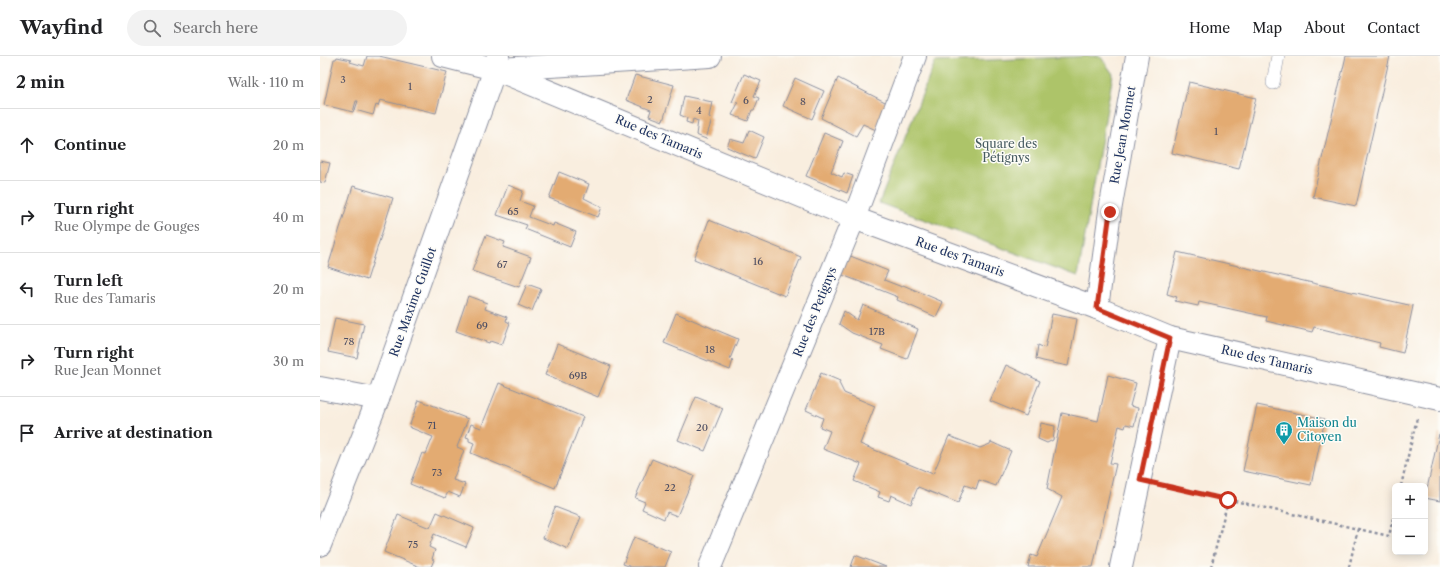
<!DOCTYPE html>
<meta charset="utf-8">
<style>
body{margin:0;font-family:"Libre Caslon Text",serif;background:#f2f2f2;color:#202124}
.controls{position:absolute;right:12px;bottom:12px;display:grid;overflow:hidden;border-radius:6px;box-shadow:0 2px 10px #0003}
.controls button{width:36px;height:36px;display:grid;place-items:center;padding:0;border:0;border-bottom:1px solid #e0e0e0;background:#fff;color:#202124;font:20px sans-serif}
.stop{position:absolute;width:12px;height:12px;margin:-9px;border:3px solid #c8321e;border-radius:50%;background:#fff}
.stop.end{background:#c8321e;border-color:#fff;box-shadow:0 1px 4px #0008}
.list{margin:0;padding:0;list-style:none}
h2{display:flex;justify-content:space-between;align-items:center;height:52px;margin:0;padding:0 16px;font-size:17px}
h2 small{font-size:13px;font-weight:400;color:#757577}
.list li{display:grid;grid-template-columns:26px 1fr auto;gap:12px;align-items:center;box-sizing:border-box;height:72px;padding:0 16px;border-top:1px solid #e0e0e0}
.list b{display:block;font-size:15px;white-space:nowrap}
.list p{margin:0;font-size:13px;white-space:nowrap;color:#757577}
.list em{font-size:13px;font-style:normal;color:#757577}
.icon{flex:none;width:22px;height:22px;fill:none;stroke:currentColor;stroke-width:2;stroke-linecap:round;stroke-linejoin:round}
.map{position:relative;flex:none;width:1120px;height:511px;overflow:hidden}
header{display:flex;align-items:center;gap:24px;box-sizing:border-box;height:56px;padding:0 20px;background:#fff;border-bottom:1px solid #e0e0e0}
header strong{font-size:19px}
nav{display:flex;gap:22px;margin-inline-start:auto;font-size:14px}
.search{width:280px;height:36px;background:#f2f2f2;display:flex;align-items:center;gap:10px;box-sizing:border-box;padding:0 14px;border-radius:22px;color:#757577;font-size:15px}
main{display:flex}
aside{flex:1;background:#fff}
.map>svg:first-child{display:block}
.green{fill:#adc469;stroke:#647a64}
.building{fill:#e3ab72}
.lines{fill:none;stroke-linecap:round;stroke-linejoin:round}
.service-casing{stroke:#8a8e9e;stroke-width:14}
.minor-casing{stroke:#8a8e9e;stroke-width:24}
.tertiary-casing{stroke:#8a8e9e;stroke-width:24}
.path{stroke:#8a8e9e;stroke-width:2.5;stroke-dasharray:3 3;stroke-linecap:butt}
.service{stroke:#fff;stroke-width:13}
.minor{stroke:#fff;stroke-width:22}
.tertiary{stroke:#fff;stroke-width:22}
.route{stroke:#c8321e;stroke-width:5}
.labels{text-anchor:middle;stroke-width:3;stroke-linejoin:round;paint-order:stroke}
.number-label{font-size:10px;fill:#4d4e63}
.street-label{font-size:12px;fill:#1b2f5e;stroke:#fdfcf7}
.park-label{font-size:12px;fill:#475c61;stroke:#fdfcf7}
.culture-label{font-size:12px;fill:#0d838f;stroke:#fdfcf7;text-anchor:start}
</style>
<header>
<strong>Wayfind</strong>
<div class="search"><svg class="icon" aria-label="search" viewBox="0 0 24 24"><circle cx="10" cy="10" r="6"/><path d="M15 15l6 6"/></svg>Search here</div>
<nav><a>Home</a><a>Map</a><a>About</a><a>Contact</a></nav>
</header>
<main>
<aside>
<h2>2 min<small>Walk · 110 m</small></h2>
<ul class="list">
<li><svg class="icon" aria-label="ahead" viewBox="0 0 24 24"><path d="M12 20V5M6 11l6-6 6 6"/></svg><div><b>Continue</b></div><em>20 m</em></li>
<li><svg class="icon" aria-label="right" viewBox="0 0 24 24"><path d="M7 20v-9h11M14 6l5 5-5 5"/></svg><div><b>Turn right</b><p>Rue Olympe de Gouges</p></div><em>40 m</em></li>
<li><svg class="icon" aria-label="left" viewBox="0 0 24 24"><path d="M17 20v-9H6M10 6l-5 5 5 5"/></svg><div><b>Turn left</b><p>Rue des Tamaris</p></div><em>20 m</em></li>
<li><svg class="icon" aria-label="right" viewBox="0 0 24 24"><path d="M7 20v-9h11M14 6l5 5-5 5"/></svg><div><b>Turn right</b><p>Rue Jean Monnet</p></div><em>30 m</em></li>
<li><svg class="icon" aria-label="arrive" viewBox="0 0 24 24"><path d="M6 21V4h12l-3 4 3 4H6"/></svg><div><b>Arrive at destination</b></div></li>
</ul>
</aside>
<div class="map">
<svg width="1120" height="511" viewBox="0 0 1120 511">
<rect width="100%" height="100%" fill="#fdfcf7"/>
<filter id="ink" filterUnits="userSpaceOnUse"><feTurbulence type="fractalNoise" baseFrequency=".025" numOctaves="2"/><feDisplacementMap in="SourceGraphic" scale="8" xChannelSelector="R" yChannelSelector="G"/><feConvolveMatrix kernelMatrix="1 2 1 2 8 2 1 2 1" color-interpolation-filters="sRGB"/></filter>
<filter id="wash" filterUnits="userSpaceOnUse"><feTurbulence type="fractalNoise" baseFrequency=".012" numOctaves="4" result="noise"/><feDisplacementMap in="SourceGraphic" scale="16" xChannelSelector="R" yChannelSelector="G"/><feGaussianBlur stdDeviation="0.9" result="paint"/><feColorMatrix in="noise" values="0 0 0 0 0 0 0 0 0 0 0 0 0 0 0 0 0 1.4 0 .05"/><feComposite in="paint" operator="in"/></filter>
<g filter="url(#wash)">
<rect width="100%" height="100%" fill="#f9eedf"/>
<!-- green -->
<polygon class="green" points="780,0 793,18 758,220 559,147 615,6"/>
<g id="blocks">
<!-- building -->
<g class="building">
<polygon points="47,0 59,0 127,16 116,57 60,44 58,50 56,49 53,59 35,54 38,45 36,45 33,56 4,49 14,3 16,3 17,1 31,4 30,6 44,10"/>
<polygon points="1026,0 1070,0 1036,150 993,141"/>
<polygon points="424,18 441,25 434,40 439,42 434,54 432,54 428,65 412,59 418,47 412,46"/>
<polygon points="315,19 354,29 343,65 329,60 331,54 306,44"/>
<polygon points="475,22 504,35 492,63 463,50"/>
<polygon points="518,22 567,47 556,74 543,68 536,80 501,62"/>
<polygon points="869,26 936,42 919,113 852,97"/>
<polygon points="364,40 392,46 389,61 392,63 386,83 376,79 378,65 373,63 372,68 366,66 367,62 360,59"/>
<polygon points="429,74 444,81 435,103 407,91 410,83 424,87"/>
<polygon points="504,77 523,85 511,116 522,121 524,117 533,120 527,137 486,120"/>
<polygon points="0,105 10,107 5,127 0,126"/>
<polygon points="239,116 269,128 264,142 282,151 278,161 229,142"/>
<polygon points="188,129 203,135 200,145 213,150 209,161 233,170 234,167 256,176 250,191 205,173 207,169 177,159"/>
<polygon points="33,130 73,142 47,224 8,211"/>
<polygon points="389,164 481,201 465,240 374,203"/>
<polygon points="166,179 185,186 183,191 211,201 199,231 152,215"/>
<polygon points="857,196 1093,250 1083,297 1059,291 1060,287 994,271 992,276 946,265 947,261 879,246 878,250 855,245 857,241 847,238"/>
<polygon points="528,199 568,215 564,224 582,231 583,229 623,246 616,261 577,244 578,241 520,218"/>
<polygon points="207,228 221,233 212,255 198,249"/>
<polygon points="148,240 167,247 165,253 187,261 186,265 190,267 182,289 170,285 169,287 136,275"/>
<polygon points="543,249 598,273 587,303 561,293 563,289 532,277 519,268 524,255 537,264"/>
<polygon points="356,257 418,283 410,303 413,304 410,314 344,287"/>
<polygon points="732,258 757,263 748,310 723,305 716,303 718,289 725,292"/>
<polygon points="15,262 44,268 37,302 8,296"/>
<polygon points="237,288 291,310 278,341 225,319"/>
<polygon points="686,309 720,325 706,360 670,345"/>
<polygon points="501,317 520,325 519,327 524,337 555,350 540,388 613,418 629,380 660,392 670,388 671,386 691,395 676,430 659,424 656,433 645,429 638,447 598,431 591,448 571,439 569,445 558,441 560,436 534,425 541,408 503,393 510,375 500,371 503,362 486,354"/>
<polygon points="788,319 816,327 810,350 818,352 814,370 806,368 805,372 799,370 790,407 796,408 773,511 708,511 711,499 717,501 742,441 727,433 742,357 778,365"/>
<polygon points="179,327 263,361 235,432 151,397 154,387 149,385 149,382 146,381 151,368 161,372"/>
<polygon points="376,341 403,352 385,395 358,384"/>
<polygon points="99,344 148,363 137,391 144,394 133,424 145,428 140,441 128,436 125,442 90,428 102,397 106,398 113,381 89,371"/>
<polygon points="937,349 1005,363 991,429 923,415"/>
<polygon points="721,367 735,370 733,384 727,387 718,383"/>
<polygon points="1119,378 1120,378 1120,445 1105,442"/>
<polygon points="332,403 374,420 357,460 347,456 344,463 322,453 325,446 315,442"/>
<polygon points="235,451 261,461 248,493 223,482"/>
<polygon points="117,456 154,472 146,491 114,478 109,491 115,494 112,503 114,504 111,511 100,511 64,496 78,459 110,472"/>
<polygon points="314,481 351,496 345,511 311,511 303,508"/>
<polygon points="535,499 566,511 531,511"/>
</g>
</g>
</g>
<g filter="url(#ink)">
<use href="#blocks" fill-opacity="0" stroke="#8a8e9e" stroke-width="1"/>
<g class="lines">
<!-- service casing -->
<g class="service-casing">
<polyline id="service" points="953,27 958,0"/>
</g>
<!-- minor casing -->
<g class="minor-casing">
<g id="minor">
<polyline points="123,0 175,13 534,162 777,252 850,282 1120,343"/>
<polyline points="181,13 390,0"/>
<polyline points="777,252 790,155 817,0"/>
<polyline points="0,332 58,343"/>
<polyline points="390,511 534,162 595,0"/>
<polyline points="801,511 850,282"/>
</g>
</g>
<!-- tertiary casing -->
<g class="tertiary-casing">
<polyline id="tertiary" points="0,489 58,343 175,13 178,0"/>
</g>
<!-- path -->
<g class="path">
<polyline points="844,429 1069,480 1075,454"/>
<polyline points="1081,430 1097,362"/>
<polyline points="891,511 908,444"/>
<polyline points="1029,511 1038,473"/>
</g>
<!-- service -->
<use href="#service" class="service"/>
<!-- minor -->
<use href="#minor" class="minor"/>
<!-- tertiary -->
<use href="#tertiary" class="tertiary"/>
</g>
</g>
<g class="lines" filter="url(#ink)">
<!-- route -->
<polyline class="route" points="790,156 777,252 850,282 820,424 908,444"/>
</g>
<!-- icons -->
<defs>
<g id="building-pin" transform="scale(0.9)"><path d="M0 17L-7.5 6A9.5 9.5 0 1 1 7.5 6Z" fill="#0f9aa8" stroke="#fdfcf7"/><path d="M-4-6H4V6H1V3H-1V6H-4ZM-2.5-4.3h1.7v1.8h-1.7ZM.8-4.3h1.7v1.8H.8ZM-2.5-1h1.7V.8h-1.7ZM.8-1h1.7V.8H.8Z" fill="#fff"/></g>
</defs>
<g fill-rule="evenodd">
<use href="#building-pin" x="964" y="374"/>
</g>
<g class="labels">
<!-- number labels -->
<g class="number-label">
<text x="23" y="27">3</text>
<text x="90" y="34">1</text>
<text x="330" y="47">2</text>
<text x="426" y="48">6</text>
<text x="483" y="49">8</text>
<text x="379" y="58">4</text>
<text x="896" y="79">1</text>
<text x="193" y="159">65</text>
<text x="438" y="209">16</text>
<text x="182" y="212">67</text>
<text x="162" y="273">69</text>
<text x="557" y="279">17B</text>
<text x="29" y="289">78</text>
<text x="390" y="297">18</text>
<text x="258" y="323">69B</text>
<text x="112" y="373">71</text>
<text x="382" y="375">20</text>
<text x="117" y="420">73</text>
<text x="350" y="435">22</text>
<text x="93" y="492">75</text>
</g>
<!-- street labels -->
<g class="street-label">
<text transform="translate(803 79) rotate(-80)" y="4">Rue Jean Monnet</text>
<text transform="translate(339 81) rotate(23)" y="4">Rue des Tamaris</text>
<text transform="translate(640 201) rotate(20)" y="4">Rue des Tamaris</text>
<text transform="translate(93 246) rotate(-70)" y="4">Rue Maxime Guillot</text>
<text transform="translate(495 256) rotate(-68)" y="4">Rue des Petignys</text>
<text transform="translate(947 304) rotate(13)" y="4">Rue des Tamaris</text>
</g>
<!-- park labels -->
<g class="park-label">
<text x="686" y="92">Square des<tspan x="686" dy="14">Pétignys</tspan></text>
</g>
<!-- culture labels -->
<g class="culture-label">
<text x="977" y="371">Maison du<tspan x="977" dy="14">Citoyen</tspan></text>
</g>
</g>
</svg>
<div class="controls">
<button>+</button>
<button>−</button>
</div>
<div class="stop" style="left:908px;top:444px"></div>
<div class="stop end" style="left:790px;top:156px"></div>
</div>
</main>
